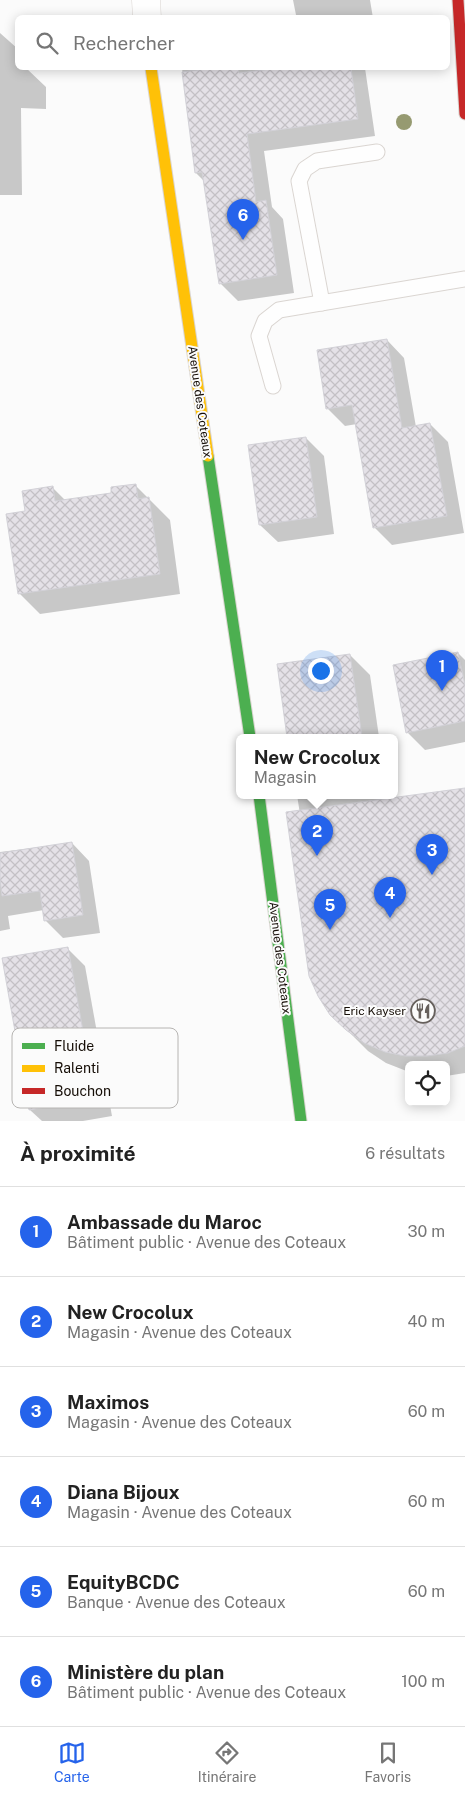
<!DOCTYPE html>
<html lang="fr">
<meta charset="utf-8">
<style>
body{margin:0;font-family:"Public Sans",sans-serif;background:#f6f6f6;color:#222}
.controls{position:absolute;right:15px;bottom:15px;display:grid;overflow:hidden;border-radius:8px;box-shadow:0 2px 12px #0003}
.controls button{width:45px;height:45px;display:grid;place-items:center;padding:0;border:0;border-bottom:1px solid #e0e0e0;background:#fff;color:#222;font:25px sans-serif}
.you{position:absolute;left:320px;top:670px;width:18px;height:18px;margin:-12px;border:4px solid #fff;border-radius:50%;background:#1a73e8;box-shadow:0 0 0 8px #1a73e833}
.badge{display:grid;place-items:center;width:32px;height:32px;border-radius:50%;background:#2563eb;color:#fff;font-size:16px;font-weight:700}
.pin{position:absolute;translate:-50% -41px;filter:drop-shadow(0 1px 2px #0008)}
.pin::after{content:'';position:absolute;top:26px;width:18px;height:15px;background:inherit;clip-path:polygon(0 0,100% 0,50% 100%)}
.popup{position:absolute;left:236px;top:734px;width:162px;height:65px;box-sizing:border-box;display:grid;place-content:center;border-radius:8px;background:#fff;filter:drop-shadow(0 1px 4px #0005);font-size:16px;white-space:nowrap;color:#767676}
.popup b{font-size:19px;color:#222}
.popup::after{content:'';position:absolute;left:50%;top:100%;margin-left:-10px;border:10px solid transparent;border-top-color:#fff}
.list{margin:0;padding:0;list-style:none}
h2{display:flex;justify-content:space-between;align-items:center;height:65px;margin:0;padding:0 20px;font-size:21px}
h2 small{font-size:16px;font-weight:400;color:#767676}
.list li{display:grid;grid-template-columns:32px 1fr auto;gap:15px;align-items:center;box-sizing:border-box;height:90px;padding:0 20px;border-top:1px solid #e0e0e0}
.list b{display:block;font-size:19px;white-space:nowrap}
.list p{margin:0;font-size:16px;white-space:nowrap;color:#767676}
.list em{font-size:16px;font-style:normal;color:#767676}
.icon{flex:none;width:28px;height:28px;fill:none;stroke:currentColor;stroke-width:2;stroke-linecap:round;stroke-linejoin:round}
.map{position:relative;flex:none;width:465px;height:1121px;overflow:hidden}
.search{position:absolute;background:#fff;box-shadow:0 2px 12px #0003;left:15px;right:15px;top:15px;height:55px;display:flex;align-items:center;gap:12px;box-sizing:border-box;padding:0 18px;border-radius:8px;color:#767676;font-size:19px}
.sheet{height:605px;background:#fff}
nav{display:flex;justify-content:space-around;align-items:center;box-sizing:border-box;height:70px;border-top:1px solid #e0e0e0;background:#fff;font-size:14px;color:#767676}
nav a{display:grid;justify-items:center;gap:2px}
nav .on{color:#2563eb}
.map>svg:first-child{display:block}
.shadow{fill:#0003}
.building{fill:url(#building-cross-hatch);stroke:#d2d1d7}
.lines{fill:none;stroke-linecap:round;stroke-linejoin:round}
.lane-casing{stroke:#dad5d1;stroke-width:17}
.street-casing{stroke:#dad5d1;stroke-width:29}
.fast-casing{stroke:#dad5d1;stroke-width:13}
.slow-casing{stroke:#dad5d1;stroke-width:13}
.jam-casing{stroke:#dad5d1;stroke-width:13}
.lane{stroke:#fefefe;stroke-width:15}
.street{stroke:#fefefe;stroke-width:28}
.fast{stroke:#4caf50;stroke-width:11}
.slow{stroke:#ffc107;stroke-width:11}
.jam{stroke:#c62828;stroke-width:11}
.tree{fill:#969a71}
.labels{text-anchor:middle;stroke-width:4;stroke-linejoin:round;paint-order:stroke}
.street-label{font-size:12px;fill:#150d06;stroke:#fbfbfb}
.poi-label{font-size:12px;fill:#150d06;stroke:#fbfbfb;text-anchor:end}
.key{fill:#fbfbfb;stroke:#b6b4b2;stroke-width:1}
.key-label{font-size:14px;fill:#150d06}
</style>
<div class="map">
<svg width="465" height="1121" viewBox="0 0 465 1121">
<defs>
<pattern id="building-cross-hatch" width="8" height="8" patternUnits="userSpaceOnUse" patternTransform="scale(1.25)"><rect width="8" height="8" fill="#e4e1e7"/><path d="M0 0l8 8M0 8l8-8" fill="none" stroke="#c3c0c5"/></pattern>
</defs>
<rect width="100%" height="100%" fill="#fbfbfb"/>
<!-- shadow -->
<g class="shadow">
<polygon points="293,0 370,0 373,18 258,18 296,15"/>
<polygon points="0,33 18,49 18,68 26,68 46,87 46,109 21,108 22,195 0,195"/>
<polygon points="182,68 365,68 375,136 264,151 272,207 283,219 294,293 238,301 220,283 205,182 196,173"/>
<polygon points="387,340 404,358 416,427 430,424 448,442 464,533 392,545 375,528 357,424 345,426 327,408"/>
<polygon points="306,438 324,456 334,534 278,542 260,525"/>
<polygon points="135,485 170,520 180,594 40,614 19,593 26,512 53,488 66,501 113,494"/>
<polygon points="458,653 465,660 465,742 425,750 407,732"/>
<polygon points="350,655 370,675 379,737 289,737 278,665"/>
<polygon points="465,789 465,1073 446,1076 446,1065 409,1065 409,1072 386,1063 368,1051 331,1014 297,795 387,795 388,800"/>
<polygon points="72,843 89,861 100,933 63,938 45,920 44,910 8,916 10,929 0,931 0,852"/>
<polygon points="67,948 85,966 112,1116 83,1121 42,1121 30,1110"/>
</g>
<!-- building -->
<g class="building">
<polygon points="214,68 238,68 239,73 278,68 351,68 358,119 247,134 256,202 266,200 277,275 219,284 202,172 195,173 182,72"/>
<polygon points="387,339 402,428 430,423 447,516 373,528 352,405 326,409 317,350"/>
<polygon points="306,437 317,517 259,525 248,445"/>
<polygon points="136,484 138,499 149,497 160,574 18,594 6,514 25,511 22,491 53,486 55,501 111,493 111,487"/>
<polygon points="458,652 465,685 465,721 406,733 393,665"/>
<polygon points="350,654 362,737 287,737 277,664"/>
<polygon points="465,788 465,1046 448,1053 427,1056 405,1056 385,1052 364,1043 346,1030 330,1015 318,996 309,976 286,812"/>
<polygon points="72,842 83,915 44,921 40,891 2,896 0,879 0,853"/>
<polygon points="68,947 95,1098 29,1110 2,958"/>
</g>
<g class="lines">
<!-- lane casing -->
<g class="lane-casing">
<g id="lane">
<polyline points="322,303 299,181 305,169 317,161 377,152"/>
<polyline points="273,386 259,336 265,321 279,310 465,279"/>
</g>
</g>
<!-- street casing -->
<g class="street-casing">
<polyline id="street" points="146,0 147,18"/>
</g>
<!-- fast casing -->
<g class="fast-casing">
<g id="fast">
<polyline points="208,456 250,737"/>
<polyline points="259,795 301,1121"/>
</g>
</g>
<!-- slow casing -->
<g class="slow-casing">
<polyline id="slow" points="151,68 208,456"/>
</g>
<!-- jam casing -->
<g class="jam-casing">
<polyline id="jam" points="458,0 465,114"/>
</g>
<!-- lane -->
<use href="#lane" class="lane"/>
<!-- street -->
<use href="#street" class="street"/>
<!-- fast -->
<use href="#fast" class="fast"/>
<!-- slow -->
<use href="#slow" class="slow"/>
<!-- jam -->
<use href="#jam" class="jam"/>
</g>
<!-- trees -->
<circle class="tree" cx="404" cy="122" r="8"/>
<!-- icons -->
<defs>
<g id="restaurant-ring" transform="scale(1.25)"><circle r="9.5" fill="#fbfbfb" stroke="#66605c" stroke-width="1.5"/><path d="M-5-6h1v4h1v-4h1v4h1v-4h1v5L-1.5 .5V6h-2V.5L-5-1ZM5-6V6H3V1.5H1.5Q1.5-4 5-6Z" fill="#66605c"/></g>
</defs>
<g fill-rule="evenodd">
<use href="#restaurant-ring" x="423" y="1011"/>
</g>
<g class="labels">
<!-- street labels -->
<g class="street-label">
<text transform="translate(200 402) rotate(82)" y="4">Avenue des Coteaux</text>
<text transform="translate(280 958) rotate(83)" y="4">Avenue des Coteaux</text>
</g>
<!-- poi labels -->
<g class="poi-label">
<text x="406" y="1015">Eric Kayser</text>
</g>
</g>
<!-- legend -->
<rect x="12" y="1028" width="166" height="80" rx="8" class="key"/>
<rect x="22" y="1043" width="23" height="6" fill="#4caf50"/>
<rect x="22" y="1065" width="23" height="7" fill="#ffc107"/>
<rect x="22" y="1088" width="23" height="6" fill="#c62828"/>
<g class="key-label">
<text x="54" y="1051">Fluide</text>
<text x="54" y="1073">Ralenti</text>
<text x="54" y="1096">Bouchon</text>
</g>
</svg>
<div class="controls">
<button><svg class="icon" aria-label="locate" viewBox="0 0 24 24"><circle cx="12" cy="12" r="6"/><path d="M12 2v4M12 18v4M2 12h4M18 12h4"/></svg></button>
</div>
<div class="you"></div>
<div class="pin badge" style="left:442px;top:691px">1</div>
<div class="pin badge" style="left:317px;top:856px">2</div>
<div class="popup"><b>New Crocolux</b>Magasin</div>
<div class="pin badge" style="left:432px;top:875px">3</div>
<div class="pin badge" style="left:390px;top:918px">4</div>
<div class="pin badge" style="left:330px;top:930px">5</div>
<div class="pin badge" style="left:243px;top:240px">6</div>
<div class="search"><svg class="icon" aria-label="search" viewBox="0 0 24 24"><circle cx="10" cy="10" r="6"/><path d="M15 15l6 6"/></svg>Rechercher</div>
</div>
<section class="sheet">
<h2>À proximité<small>6 résultats</small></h2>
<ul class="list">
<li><span class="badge">1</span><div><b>Ambassade du Maroc</b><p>Bâtiment public · Avenue des Coteaux</p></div><em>30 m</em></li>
<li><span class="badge">2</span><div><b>New Crocolux</b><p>Magasin · Avenue des Coteaux</p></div><em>40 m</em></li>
<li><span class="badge">3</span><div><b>Maximos</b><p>Magasin · Avenue des Coteaux</p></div><em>60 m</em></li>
<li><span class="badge">4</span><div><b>Diana Bijoux</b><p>Magasin · Avenue des Coteaux</p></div><em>60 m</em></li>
<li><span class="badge">5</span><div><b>EquityBCDC</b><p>Banque · Avenue des Coteaux</p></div><em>60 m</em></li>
<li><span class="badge">6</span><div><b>Ministère du plan</b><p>Bâtiment public · Avenue des Coteaux</p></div><em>100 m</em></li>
</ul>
</section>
<nav>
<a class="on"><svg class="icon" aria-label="map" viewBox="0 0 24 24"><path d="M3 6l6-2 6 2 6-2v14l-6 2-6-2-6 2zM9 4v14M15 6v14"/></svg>Carte</a>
<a><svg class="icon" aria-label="directions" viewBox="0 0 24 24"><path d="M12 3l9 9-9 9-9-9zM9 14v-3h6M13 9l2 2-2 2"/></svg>Itinéraire</a>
<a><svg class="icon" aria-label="saved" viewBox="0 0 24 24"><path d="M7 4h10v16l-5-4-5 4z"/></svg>Favoris</a>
</nav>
